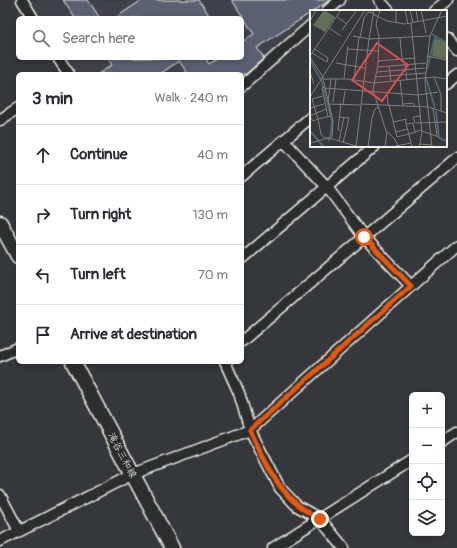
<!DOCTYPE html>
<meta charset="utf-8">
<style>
body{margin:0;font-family:Pangolin,"Klee One",sans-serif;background:#f2f2f3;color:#2b2b33}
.controls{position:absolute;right:12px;bottom:12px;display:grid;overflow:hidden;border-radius:6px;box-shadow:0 2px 6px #0003}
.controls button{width:36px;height:36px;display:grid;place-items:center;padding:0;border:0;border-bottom:1px solid #e1e1e2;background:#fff;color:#2b2b33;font:20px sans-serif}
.stop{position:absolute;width:12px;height:12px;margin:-9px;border:3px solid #ea580c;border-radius:50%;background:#fff}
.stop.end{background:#ea580c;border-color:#fff;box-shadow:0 1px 4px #0008}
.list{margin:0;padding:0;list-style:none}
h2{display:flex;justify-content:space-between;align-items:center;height:52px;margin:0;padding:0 16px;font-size:17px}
h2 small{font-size:13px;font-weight:400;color:#7c7c81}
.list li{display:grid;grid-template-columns:26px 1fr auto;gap:12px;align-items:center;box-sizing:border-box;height:60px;padding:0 16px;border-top:1px solid #e1e1e2}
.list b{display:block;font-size:15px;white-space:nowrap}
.list em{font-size:13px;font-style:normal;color:#7c7c81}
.icon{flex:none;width:22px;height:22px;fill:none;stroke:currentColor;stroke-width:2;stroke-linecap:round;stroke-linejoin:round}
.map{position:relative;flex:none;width:457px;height:548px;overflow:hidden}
.search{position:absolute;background:#fff;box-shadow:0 2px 6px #0003;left:16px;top:16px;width:228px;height:44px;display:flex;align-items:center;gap:10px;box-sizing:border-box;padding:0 14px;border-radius:6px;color:#7c7c81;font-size:15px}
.panel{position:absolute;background:#fff;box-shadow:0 2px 6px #0003;left:16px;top:72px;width:228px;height:292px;border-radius:6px}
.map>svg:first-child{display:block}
.built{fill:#3f434c}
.building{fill:#5a6072;stroke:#f4f1e8}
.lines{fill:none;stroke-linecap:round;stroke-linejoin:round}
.minor-casing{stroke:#f4f1e8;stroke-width:13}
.secondary-casing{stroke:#f4f1e8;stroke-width:17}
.minor{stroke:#2a2d2e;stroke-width:10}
.secondary{stroke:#2a2d2e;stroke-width:14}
.route{stroke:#ea580c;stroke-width:5}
.labels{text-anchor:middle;stroke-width:3;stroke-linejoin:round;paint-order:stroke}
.street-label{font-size:10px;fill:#f4f1e8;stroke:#2a2d2e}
.inset-river{fill:none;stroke:#4d6772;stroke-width:2}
.inset-road{fill:none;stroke:#818181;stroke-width:1}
.view{fill:#dc504e;fill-opacity:0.15;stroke:#dc504e;stroke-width:2}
.inset-edge{fill:none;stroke:#f4f1e8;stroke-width:2}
</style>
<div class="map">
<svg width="457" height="548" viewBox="0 0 457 548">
<rect width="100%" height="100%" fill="#34373c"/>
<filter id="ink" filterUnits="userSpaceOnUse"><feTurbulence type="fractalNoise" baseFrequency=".025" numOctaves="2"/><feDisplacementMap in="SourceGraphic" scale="8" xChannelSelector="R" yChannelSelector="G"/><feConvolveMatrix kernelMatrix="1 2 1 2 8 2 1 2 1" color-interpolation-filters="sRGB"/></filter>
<g filter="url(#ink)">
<!-- built -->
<polygon class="built" points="31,0 331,0 318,11 311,11 311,17 242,77 242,74 78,74 68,58 242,58 242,18 42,18"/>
<!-- building -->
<g class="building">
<polygon points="63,0 88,0 100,18 75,18"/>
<polygon points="142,0 199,0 211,18 115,18"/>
<polygon points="232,0 330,0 257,48 264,58 246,74 188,74 179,61 160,74 98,74 112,65 108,58 205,58 209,64 219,58 242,58 242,42 254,34"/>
</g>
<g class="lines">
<!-- minor casing -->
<g class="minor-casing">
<g id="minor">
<polyline points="22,0 33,18"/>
<polyline points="379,0 389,11"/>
<polyline points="327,11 340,0"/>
<polyline points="434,11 448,0"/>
<polyline points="446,38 457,51"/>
<polyline points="58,58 69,74"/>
<polyline points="446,84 457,75"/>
<polyline points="242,86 311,25"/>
<polyline points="0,120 18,108"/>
<polyline points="284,141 327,187 364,237 411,286"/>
<polyline points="242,176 311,117"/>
<polyline points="242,259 375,146"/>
<polyline points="242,341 457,158"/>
<polyline points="0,356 18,348"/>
<polyline points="225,362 239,393 250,430 280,488 297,506 320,519 344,548"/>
<polyline points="442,442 457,432"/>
<polyline points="0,495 19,531"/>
<polyline points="0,541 133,474 250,430 457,245"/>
<polyline points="273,548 412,460"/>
</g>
</g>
<!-- secondary casing -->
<g class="secondary-casing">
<g id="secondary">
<polyline points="0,223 18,256"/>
<polyline points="73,362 172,548"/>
</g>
</g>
<!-- minor -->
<use href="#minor" class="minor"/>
<!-- secondary -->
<use href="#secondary" class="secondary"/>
</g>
</g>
<g class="lines" filter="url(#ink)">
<!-- route -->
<path class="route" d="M 320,519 C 280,500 268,467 250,430 L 411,286 L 364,237"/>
</g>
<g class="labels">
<!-- street labels -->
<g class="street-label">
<text transform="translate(123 455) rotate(62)" y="4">滝谷三和線</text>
</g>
</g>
<!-- overview -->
<g transform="translate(310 10)">
<rect width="137" height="137" fill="#34373c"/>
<path d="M 14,0 L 25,7 L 15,22 L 3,15 ZM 125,28 L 137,33 L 137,49 L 122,46 Z" fill="#636f57"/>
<path class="inset-river" d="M 122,24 L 137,33M 0,50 L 12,72 L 22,111 L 20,129 L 18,131M 117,59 L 125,27M 116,68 L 125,98M 126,101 L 129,128 L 137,131M 0,121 L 14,137"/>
<path class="inset-road" d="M 70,0 L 66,14 L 69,27 L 68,54 L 63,80 L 76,121 L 84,128 L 89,137M 86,0 L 86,13M 95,0 L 98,14M 100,0 L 103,13M 106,0 L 108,12M 111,0 L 116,23M 63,4 L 77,11 L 95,14 L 137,6M 27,7 L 37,14M 0,11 L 6,0M 101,13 L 112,123 L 109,137M 19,18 L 31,26M 32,20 L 47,0M 43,26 L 59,29 L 64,0M 120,26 L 115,71 L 122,137M 50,27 L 54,8 L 58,2 L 63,3M 90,28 L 92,49M 38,39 L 68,41M 2,43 L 17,52 L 18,48 L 5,39M 0,46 L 31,0M 117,46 L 137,50M 0,47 L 14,69 L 38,69 L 64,73 L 124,67 L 137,69M 68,51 L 105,48M 26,53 L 55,58M 95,54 L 97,70M 79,56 L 81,71M 68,57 L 116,53M 0,62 L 4,74M 67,62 L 115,58M 65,67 L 115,63M 124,67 L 131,85 L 131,100M 34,68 L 38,36M 13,69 L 23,111 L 22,128M 44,70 L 49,27M 90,70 L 93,96M 14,77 L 12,78 L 18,107M 14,78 L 108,85 L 128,82M 77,83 L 78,95M 0,87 L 55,0M 18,92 L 21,69M 23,92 L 26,69M 18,94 L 50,95M 33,94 L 35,81M 51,94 L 118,97 L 137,103M 93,94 L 103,93 L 105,96M 79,95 L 87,127M 0,98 L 14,94M 123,98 L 127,126M 0,106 L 16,99M 111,106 L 103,107 L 105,113 L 137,112M 0,107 L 3,111 L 8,109 L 2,89 L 13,86M 29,107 L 39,108 L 33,133M 95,109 L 102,137M 83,112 L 97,109M 97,114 L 103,113 L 105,123M 30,120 L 28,120 L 31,93M 112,121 L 129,127M 85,122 L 98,119M 99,124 L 111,120M 87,127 L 99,124M 19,128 L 14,128 L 11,124 L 8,109 L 21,106M 29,131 L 34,107M 0,133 L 19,128 L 49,137M 110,134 L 122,135M 46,137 L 59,29 L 120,26 L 132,0M 58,137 L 62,108 L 65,99 L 69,97M 75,137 L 77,122M 81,137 L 101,133"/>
<path class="view" d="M 67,33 L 98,55 L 72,91 L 42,70 Z"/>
<rect width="137" height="137" class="inset-edge"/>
</g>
</svg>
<div class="controls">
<button>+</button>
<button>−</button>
<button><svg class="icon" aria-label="locate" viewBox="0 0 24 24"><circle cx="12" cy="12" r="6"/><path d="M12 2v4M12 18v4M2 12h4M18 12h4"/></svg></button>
<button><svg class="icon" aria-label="layers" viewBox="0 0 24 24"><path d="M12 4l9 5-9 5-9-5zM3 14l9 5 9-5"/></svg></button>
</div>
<div class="stop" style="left:364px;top:237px"></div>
<div class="stop end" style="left:320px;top:519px"></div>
<div class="search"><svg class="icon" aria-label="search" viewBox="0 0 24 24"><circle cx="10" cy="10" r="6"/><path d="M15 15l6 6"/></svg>Search here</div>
<section class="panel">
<h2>3 min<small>Walk · 240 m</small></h2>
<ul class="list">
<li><svg class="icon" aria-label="ahead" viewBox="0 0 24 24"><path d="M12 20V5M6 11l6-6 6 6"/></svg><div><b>Continue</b></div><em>40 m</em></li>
<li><svg class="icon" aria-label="right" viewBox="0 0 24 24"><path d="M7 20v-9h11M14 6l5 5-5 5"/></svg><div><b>Turn right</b></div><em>130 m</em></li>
<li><svg class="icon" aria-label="left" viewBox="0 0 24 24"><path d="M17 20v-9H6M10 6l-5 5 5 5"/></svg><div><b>Turn left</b></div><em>70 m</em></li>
<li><svg class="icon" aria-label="arrive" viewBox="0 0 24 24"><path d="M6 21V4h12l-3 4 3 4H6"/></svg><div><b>Arrive at destination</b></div></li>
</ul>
</section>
</div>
